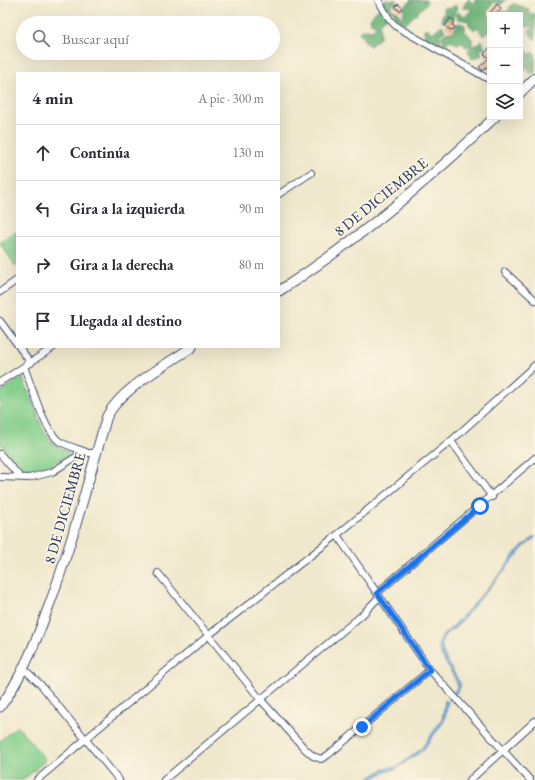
<!DOCTYPE html>
<html lang="es">
<meta charset="utf-8">
<style>
body{margin:0;font-family:"EB Garamond",serif;background:#f2f2f3;color:#2b2b33}
.controls{position:absolute;right:12px;top:12px;display:grid;overflow:hidden;border-radius:0px;box-shadow:0 4px 16px #0002}
.controls button{width:36px;height:36px;display:grid;place-items:center;padding:0;border:0;border-bottom:1px solid #e1e1e2;background:#fff;color:#2b2b33;font:20px sans-serif}
.stop{position:absolute;width:12px;height:12px;margin:-9px;border:3px solid #1a73e8;border-radius:50%;background:#fff}
.stop.end{background:#1a73e8;border-color:#fff;box-shadow:0 1px 4px #0008}
.list{margin:0;padding:0;list-style:none}
h2{display:flex;justify-content:space-between;align-items:center;height:52px;margin:0;padding:0 16px;font-size:17px}
h2 small{font-size:13px;font-weight:400;color:#7c7c81}
.list li{display:grid;grid-template-columns:26px 1fr auto;gap:12px;align-items:center;box-sizing:border-box;height:56px;padding:0 16px;border-top:1px solid #e1e1e2}
.list b{display:block;font-size:15px;white-space:nowrap}
.list em{font-size:13px;font-style:normal;color:#7c7c81}
.icon{flex:none;width:22px;height:22px;fill:none;stroke:currentColor;stroke-width:2;stroke-linecap:round;stroke-linejoin:round}
.map{position:relative;flex:none;width:535px;height:780px;overflow:hidden}
.search{position:absolute;background:#fff;box-shadow:0 4px 16px #0002;left:16px;top:16px;width:264px;height:44px;display:flex;align-items:center;gap:10px;box-sizing:border-box;padding:0 14px;border-radius:22px;color:#7c7c81;font-size:15px}
.panel{position:absolute;background:#fff;box-shadow:0 4px 16px #0002;left:16px;top:72px;width:264px;height:276px;border-radius:0px}
.map>svg:first-child{display:block}
.green{fill:#85cf8c;stroke:#507f75}
.forest{fill:#6cb278;stroke:#44706b}
.water{fill:#70b8e8;stroke:#4674a3}
.building{fill:#ecb08e}
.lines{fill:none;stroke-linecap:round;stroke-linejoin:round}
.street-casing{stroke:#3b4b6e;stroke-width:8}
.secondary-casing{stroke:#3b4b6e;stroke-width:11}
.street{stroke:#fff;stroke-width:6}
.secondary{stroke:#fff;stroke-width:9}
.route{stroke:#1a73e8;stroke-width:5}
.labels{text-anchor:middle;stroke-width:3.5;stroke-linejoin:round;paint-order:stroke}
.street-label{font-size:15px;fill:#1b2f5e;stroke:#fcf5e5}
</style>
<div class="map">
<svg width="535" height="780" viewBox="0 0 535 780">
<rect width="100%" height="100%" fill="#fcf5e5"/>
<filter id="ink" filterUnits="userSpaceOnUse"><feTurbulence type="fractalNoise" baseFrequency=".025" numOctaves="2"/><feDisplacementMap in="SourceGraphic" scale="8" xChannelSelector="R" yChannelSelector="G"/><feConvolveMatrix kernelMatrix="1 2 1 2 8 2 1 2 1" color-interpolation-filters="sRGB"/></filter>
<filter id="wash" filterUnits="userSpaceOnUse"><feTurbulence type="fractalNoise" baseFrequency=".012" numOctaves="4" result="noise"/><feDisplacementMap in="SourceGraphic" scale="16" xChannelSelector="R" yChannelSelector="G"/><feGaussianBlur stdDeviation="0.9" result="paint"/><feColorMatrix in="noise" values="0 0 0 0 0 0 0 0 0 0 0 0 0 0 0 0 0 1.4 0 .05"/><feComposite in="paint" operator="in"/></filter>
<g filter="url(#wash)">
<rect width="100%" height="100%" fill="#f0e8cc"/>
<!-- green -->
<g class="green">
<polygon points="17,231 17,266 16,267 0,243"/>
<polygon points="22,377 44,432 53,444 71,453 51,465 24,472 16,465 0,442 0,392"/>
<polygon points="17,726 46,760 23,780 0,780 0,741"/>
</g>
<!-- forest -->
<g class="forest">
<polygon points="384,0 396,0 396,2 389,8 389,15 380,23 380,38 370,46 367,44 359,32 364,29 372,30 376,26 371,23 370,18 383,4"/>
<polygon points="411,0 426,0 427,3 407,23 404,24 400,21 397,22 394,17 396,16 390,8 397,11 397,14 400,14 401,18 403,16 404,7"/>
<polygon points="467,0 470,0 474,4 475,0 505,0 501,5 494,2 487,12 490,17 490,33 486,32 484,35 482,35 478,27 474,30 469,25 469,21 458,19 456,14 458,12 465,16 471,11 470,8 463,8"/>
<polygon points="514,4 529,9 529,11 526,14 535,14 535,40 529,32 533,26 527,27 524,26 520,30 520,15 497,15 496,13 498,10 508,12 510,6"/>
<polygon points="455,5 458,9 454,12 454,18 442,22 442,15 445,12 443,8 452,8"/>
<polygon points="459,23 465,25 465,31 472,39 472,46 466,47 462,43 457,44 449,40 445,46 440,46 439,44 444,43 442,36 447,32 454,32 457,24"/>
<path d="M 442,25 L 445,31 L 439,35 L 441,39 L 438,44 C 426,45 424,38 424,29 L 429,29 L 431,34 Z"/>
<polygon points="482,40 485,49 482,49 482,47 480,48 482,55 472,59 468,50"/>
<polygon points="522,51 528,52 530,58 531,53 535,53 535,73 529,73 527,63 525,70 520,74 520,54"/>
</g>
<!-- water -->
<g class="water">
<path d="M 535,536 L 535,538 L 524,547 L 455,628 C 452,630 447,632 445,635 C 434,646 454,672 460,683 L 460,688 L 454,695 L 453,693 L 458,687 C 452,663 422,646 453,627 L 501,573 L 515,553 Z"/>
<polygon points="445,700 448,702 444,721 423,750 396,769 385,772 370,780 365,780 386,768 397,767 421,749 442,720"/>
</g>
<g id="blocks">
<!-- building -->
<g class="building">
<polygon points="398,4 403,8 400,11 395,7"/>
<polygon points="497,4 501,8 495,15 490,15 489,14"/>
<polygon points="450,18 455,21 452,25 455,27 452,31 445,26"/>
<polygon points="490,47 490,70 486,67 483,71 479,67 489,58 484,54"/>
</g>
</g>
</g>
<g filter="url(#ink)">
<use href="#blocks" fill-opacity="0" stroke="#3b4b6e" stroke-width="1"/>
<g class="lines">
<!-- street casing -->
<g class="street-casing">
<g id="street">
<polyline points="378,0 390,20 397,27 490,80"/>
<polyline points="279,194 311,173"/>
<polyline points="505,272 535,300"/>
<polyline points="0,292 17,280"/>
<polyline points="0,321 17,344"/>
<polyline points="19,347 31,363"/>
<path d="M 24,367 C 32,386 44,431 60,442 C 68,446 78,449 86,452"/>
<polyline points="0,382 54,347"/>
<polyline points="451,441 492,497"/>
<polyline points="0,454 20,477"/>
<polyline points="0,477 29,478 52,472 82,453 96,453"/>
<polyline points="337,535 430,670 530,780"/>
<polyline points="158,573 261,700 305,749 313,756 321,759 328,755 430,670"/>
<polyline points="377,593 535,458"/>
<polyline points="23,668 41,685 119,780"/>
<polyline points="37,780 209,635 337,535 451,441 535,365"/>
<polyline points="164,780 362,615 379,597"/>
<polyline points="470,780 535,721"/>
</g>
</g>
<!-- secondary casing -->
<g class="secondary-casing">
<g id="secondary">
<polyline points="520,93 535,78"/>
<path d="M 279,291 C 357,241 428,181 495,117"/>
<path d="M 0,707 C 21,679 35,644 47,611 C 71,548 88,481 107,416 C 122,388 166,365 192,347"/>
</g>
</g>
<!-- street -->
<use href="#street" class="street"/>
<!-- secondary -->
<use href="#secondary" class="secondary"/>
</g>
</g>
<g class="lines" filter="url(#ink)">
<!-- route -->
<polyline class="route" points="362,727 430,670 377,593 480,506"/>
</g>
<g class="labels">
<!-- street labels -->
<g class="street-label">
<text transform="translate(381 197) rotate(-39)" y="5">8 DE DICIEMBRE</text>
<text transform="translate(65 508) rotate(-74)" y="5">8 DE DICIEMBRE</text>
</g>
</g>
</svg>
<div class="controls">
<button>+</button>
<button>−</button>
<button><svg class="icon" aria-label="layers" viewBox="0 0 24 24"><path d="M12 4l9 5-9 5-9-5zM3 14l9 5 9-5"/></svg></button>
</div>
<div class="stop" style="left:480px;top:506px"></div>
<div class="stop end" style="left:362px;top:727px"></div>
<div class="search"><svg class="icon" aria-label="search" viewBox="0 0 24 24"><circle cx="10" cy="10" r="6"/><path d="M15 15l6 6"/></svg>Buscar aquí</div>
<section class="panel">
<h2>4 min<small>A pie · 300 m</small></h2>
<ul class="list">
<li><svg class="icon" aria-label="ahead" viewBox="0 0 24 24"><path d="M12 20V5M6 11l6-6 6 6"/></svg><div><b>Continúa</b></div><em>130 m</em></li>
<li><svg class="icon" aria-label="left" viewBox="0 0 24 24"><path d="M17 20v-9H6M10 6l-5 5 5 5"/></svg><div><b>Gira a la izquierda</b></div><em>90 m</em></li>
<li><svg class="icon" aria-label="right" viewBox="0 0 24 24"><path d="M7 20v-9h11M14 6l5 5-5 5"/></svg><div><b>Gira a la derecha</b></div><em>80 m</em></li>
<li><svg class="icon" aria-label="arrive" viewBox="0 0 24 24"><path d="M6 21V4h12l-3 4 3 4H6"/></svg><div><b>Llegada al destino</b></div></li>
</ul>
</section>
</div>
